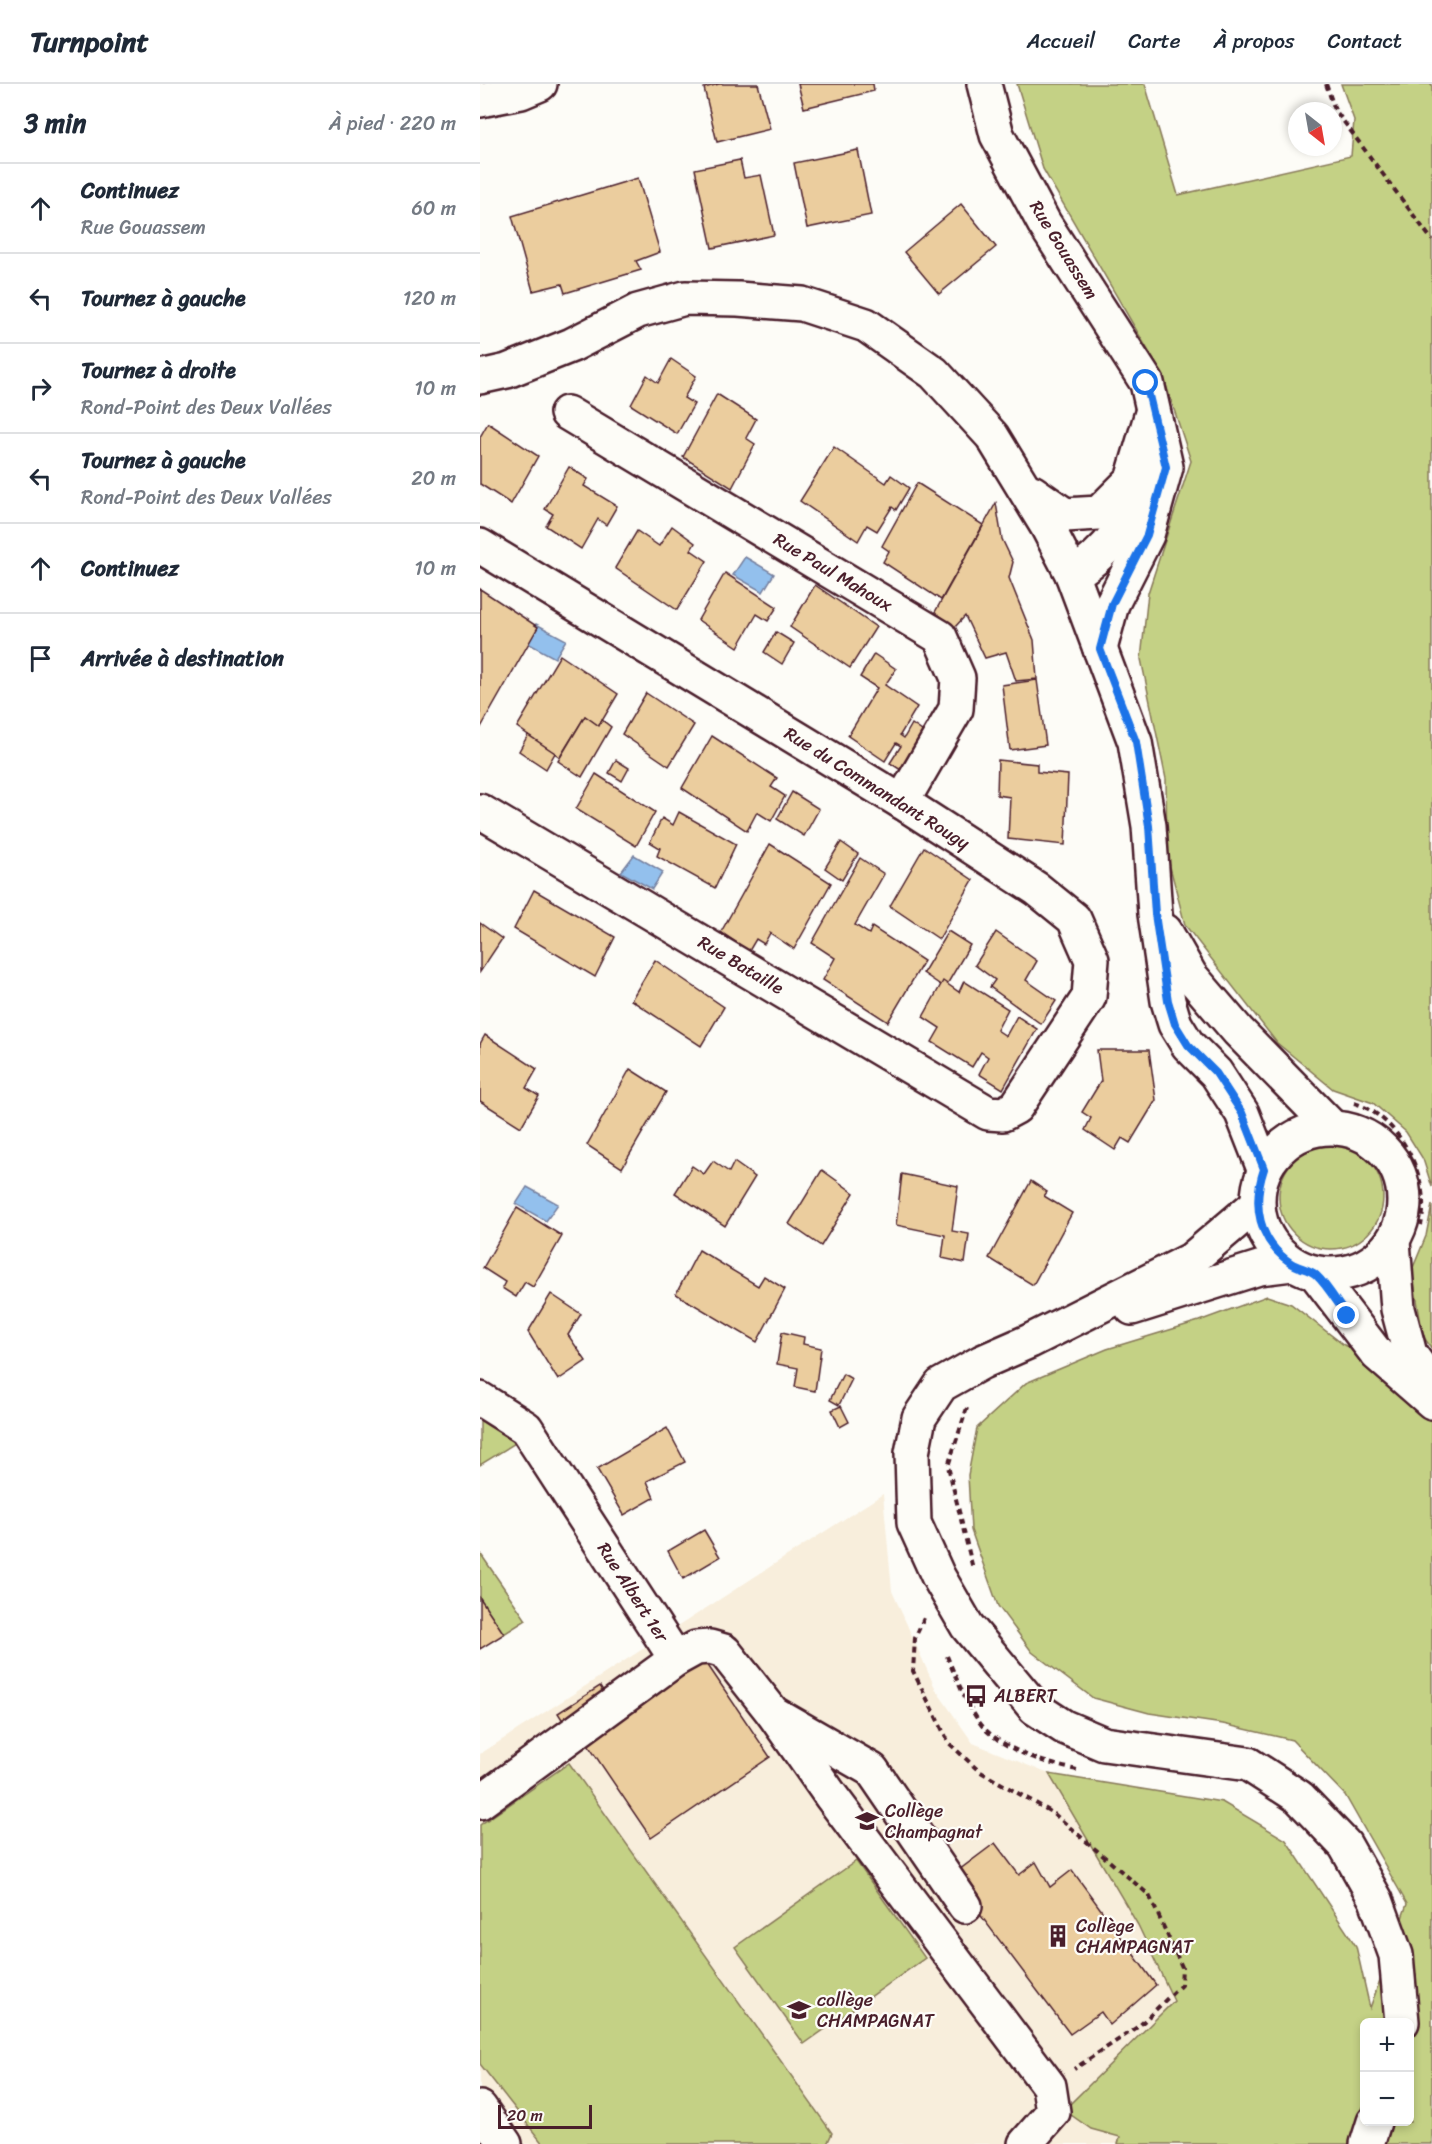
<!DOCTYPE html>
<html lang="fr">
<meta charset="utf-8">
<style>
body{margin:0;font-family:Sriracha,sans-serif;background:#f2f2f3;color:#1f2937}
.controls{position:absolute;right:18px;bottom:18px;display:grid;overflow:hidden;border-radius:9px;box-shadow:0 3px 9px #0003}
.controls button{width:54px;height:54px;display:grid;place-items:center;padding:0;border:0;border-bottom:2px solid #e0e1e3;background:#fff;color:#1f2937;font:30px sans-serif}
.compass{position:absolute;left:808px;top:18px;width:54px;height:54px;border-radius:50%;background:#fff;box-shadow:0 3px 9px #0003;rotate:149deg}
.scale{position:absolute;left:18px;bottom:15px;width:94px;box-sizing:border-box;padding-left:6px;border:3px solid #4a1f2b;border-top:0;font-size:16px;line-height:21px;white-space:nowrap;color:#4a1f2b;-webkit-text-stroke:4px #fdfcf7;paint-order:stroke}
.stop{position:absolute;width:18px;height:18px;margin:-14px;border:4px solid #1a73e8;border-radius:50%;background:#fff}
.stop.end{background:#1a73e8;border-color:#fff;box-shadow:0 2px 6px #0008}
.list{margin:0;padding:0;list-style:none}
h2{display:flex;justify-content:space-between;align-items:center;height:78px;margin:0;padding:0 24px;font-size:26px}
h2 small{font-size:20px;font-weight:400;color:#747a83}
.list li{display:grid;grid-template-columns:39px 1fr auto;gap:18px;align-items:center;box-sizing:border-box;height:90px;padding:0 24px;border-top:2px solid #e0e1e3}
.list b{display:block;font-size:22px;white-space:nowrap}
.list p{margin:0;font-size:20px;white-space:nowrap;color:#747a83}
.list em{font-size:20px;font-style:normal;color:#747a83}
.icon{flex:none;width:33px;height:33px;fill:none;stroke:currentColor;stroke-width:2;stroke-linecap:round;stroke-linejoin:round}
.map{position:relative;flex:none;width:952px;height:2060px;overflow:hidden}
header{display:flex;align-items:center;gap:36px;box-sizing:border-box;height:84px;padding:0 30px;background:#fff;border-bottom:2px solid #e0e1e3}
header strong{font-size:28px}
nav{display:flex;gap:33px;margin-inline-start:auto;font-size:21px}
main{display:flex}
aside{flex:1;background:#fff}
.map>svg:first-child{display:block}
.built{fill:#f8eedc}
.green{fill:#c4d185;stroke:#877858;stroke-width:1.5;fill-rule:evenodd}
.water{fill:#93c0ed;stroke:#76809f;stroke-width:1.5}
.building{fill:#ebcd9e;stroke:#4a1f2b;stroke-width:1.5}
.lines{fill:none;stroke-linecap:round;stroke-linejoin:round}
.minor-casing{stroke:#4a1f2b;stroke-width:38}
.path{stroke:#4a1f2b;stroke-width:4;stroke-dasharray:6 4.5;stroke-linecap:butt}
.minor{stroke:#fdfcf7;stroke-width:33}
.route{stroke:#1a73e8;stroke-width:8}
.labels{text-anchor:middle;stroke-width:4.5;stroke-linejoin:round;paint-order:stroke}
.street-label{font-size:18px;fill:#4a1f2b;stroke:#fdfcf7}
.poi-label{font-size:18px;fill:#4a1f2b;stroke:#fdfcf7;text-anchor:start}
</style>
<header>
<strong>Turnpoint</strong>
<nav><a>Accueil</a><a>Carte</a><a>À propos</a><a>Contact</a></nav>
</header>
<main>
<aside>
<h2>3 min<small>À pied · 220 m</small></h2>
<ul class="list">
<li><svg class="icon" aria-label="ahead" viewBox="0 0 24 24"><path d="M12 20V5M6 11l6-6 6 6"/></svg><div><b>Continuez</b><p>Rue Gouassem</p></div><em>60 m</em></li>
<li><svg class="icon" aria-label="left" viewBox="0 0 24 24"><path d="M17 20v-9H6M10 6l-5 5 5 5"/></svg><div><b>Tournez à gauche</b></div><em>120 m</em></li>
<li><svg class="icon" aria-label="right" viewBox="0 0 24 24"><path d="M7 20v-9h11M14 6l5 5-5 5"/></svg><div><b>Tournez à droite</b><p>Rond-Point des Deux Vallées</p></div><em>10 m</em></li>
<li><svg class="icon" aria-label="left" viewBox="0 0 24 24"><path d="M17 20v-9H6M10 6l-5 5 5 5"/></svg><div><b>Tournez à gauche</b><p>Rond-Point des Deux Vallées</p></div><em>20 m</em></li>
<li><svg class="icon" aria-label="ahead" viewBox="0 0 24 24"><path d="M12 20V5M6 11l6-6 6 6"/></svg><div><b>Continuez</b></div><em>10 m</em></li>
<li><svg class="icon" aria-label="arrive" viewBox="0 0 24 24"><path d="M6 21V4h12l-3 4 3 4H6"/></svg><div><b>Arrivée à destination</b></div></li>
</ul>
</aside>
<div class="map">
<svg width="952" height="2060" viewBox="0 0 952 2060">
<rect width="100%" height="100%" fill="#fdfcf7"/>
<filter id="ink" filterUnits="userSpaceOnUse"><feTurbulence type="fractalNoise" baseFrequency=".0167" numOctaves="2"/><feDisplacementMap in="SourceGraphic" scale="12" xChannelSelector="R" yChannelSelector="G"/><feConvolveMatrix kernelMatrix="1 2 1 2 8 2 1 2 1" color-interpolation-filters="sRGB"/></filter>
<g filter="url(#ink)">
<!-- built -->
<polygon class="built" points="403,1410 412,1507 456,1606 493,1659 569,1690 742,1718 806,1756 876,1862 884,1938 829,2060 0,2060 0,1670"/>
<!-- green -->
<g class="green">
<polygon points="537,0 665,0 698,111 871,72 874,36 861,0 952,0 952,1103 943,1075 926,1048 893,1019 853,1005 797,959 705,841 687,771 686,695 661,575 668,509 711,377 683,292 563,85"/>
<circle cx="851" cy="1113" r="52"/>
<polygon points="952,1121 952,1265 943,1252 932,1186 946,1152"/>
<path d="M 787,1212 L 811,1220 L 864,1261 L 952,1289 L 952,2060 L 638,2060 L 640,2053 L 611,2045 L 584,2026 L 694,1917 L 658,1841 L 569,1690 L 742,1718 L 806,1756 L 876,1862 L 890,1924 L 927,1820 L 865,1711 L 812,1656 L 743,1640 L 669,1629 L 613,1614 L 552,1568 L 518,1522 L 491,1446 L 488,1391 L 497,1344 L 546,1299 L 627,1265 L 719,1237 ZM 884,1938 L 930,1938 L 930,2038 L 884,2038 Z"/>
<polygon points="0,1315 50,1350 0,1381"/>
<polygon points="0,1469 46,1536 24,1550 0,1514"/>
<polygon points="89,1679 352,2049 347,2060 63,2060 0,1980 0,1741"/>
<polygon points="376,1777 445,1874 324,1960 255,1863"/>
</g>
<!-- water -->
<g class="water">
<polygon points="265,473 294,490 283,508 253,491"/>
<polygon points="56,540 86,556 75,574 44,557"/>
<polygon points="154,771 183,788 172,805 141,788"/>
<polygon points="47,1103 78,1120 66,1137 36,1120"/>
</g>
<!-- building -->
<g class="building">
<polygon points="239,0 278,0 290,45 237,58 224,4"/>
<polygon points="318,0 393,0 394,7 324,24"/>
<polygon points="378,66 391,131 327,144 314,79"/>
<polygon points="260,76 264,94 281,91 294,151 232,164 215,85"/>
<polygon points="158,94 180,168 156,177 161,186 85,209 82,200 53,207 32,132"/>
<polygon points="481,120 516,163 459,210 424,168"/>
<polygon points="191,275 216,292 204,314 214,320 197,350 151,321 167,291 178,299"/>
<polygon points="237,310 276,335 266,354 275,360 252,404 203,373"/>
<polygon points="8,339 58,372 31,420 0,400 0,353"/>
<polygon points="354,363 406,399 411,391 429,404 416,426 412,423 397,447 387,441 378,457 320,417"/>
<polygon points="89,383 108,395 104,402 137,422 126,441 118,435 101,465 66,442 73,430 65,425"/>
<polygon points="437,399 503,441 461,516 403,478 409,467 402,462"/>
<polygon points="516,419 522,455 533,478 529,494 554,556 557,595 536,597 526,568 505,574 485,532 475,543 455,528"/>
<polygon points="192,442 215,459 211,466 227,477 197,526 135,484 157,447 179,462"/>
<polygon points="245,489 297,523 288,537 277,530 258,563 218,536"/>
<polygon points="335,501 396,543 370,584 310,543"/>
<polygon points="0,505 58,543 0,645"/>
<polygon points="296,548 314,559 302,580 284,568"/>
<polygon points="394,570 416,585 405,601 437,623 420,651 424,654 432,640 449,652 427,690 410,679 421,662 416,659 405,677 368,652 397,604 380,593"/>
<polygon points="80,571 138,610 119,642 105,632 80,673 37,643"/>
<polygon points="557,596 566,661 530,666 522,601"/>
<polygon points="166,609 214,641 189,682 142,650"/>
<polygon points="105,632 119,642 122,636 131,643 102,693 78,677"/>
<polygon points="48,651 75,669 66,685 39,667"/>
<polygon points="232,652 297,694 291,703 305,712 291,737 277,728 267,747 202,704"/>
<polygon points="136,676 149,684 142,697 129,689"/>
<polygon points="518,676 557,680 557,688 588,691 585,761 528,755 530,713 517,711"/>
<polygon points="116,690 175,728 156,762 96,725"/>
<polygon points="312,708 339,725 324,752 297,735"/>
<polygon points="199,728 256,760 235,804 177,772 180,764 170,758 182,734 193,741"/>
<polygon points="361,758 378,770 362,796 345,784"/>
<polygon points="290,760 351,799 314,865 290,849 284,860 276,855 269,867 241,848"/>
<polygon points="444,763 493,796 459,855 410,822"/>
<polygon points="380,774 404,790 375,841 389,850 392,843 444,877 408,938 343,896 355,874 332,859"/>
<polygon points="54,806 135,853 115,893 34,845"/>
<polygon points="0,839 22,855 0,888"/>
<polygon points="468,847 490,861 465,904 443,889"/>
<polygon points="516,848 557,877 546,896 576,917 561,940 510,903 515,896 495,881"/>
<polygon points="175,876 244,923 221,962 151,916"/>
<polygon points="463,897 479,908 484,897 528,925 517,946 526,952 537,932 557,945 523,1005 499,990 508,973 501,968 492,983 452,958 460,944 443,933"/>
<polygon points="5,951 57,985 46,1004 59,1012 41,1043 0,1017 0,960"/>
<polygon points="617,966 669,966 676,1016 650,1059 642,1054 635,1066 605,1046 611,1034 602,1028 621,997"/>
<polygon points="150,985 186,1008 142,1084 107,1061"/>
<polygon points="233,1077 249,1088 254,1078 275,1093 245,1142 195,1109 212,1082 224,1090"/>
<polygon points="342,1086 374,1109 341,1162 309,1140"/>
<polygon points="422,1090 478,1102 472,1147 489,1150 485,1179 462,1174 465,1151 416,1141"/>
<polygon points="551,1097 567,1108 564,1112 592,1129 553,1201 509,1174"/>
<polygon points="37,1124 82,1152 53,1203 45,1198 36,1213 22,1204 25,1198 3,1184"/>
<polygon points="219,1166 278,1202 284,1192 305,1205 277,1258 196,1210"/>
<polygon points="71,1210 101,1230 88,1251 106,1277 78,1296 48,1248"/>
<polygon points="302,1248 324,1253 323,1260 341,1264 335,1307 315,1303 318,1284 297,1280"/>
<polygon points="363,1290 372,1295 359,1321 350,1316"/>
<polygon points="361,1322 369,1338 360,1343 352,1326"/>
<polygon points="187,1344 205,1378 167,1397 174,1414 144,1431 117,1385"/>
<polygon points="224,1446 240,1473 203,1495 188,1467"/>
<polygon points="0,1514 24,1550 0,1565"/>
<polygon points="225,1577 290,1673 171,1754 106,1658"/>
<polygon points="120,1602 127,1613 85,1640 78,1629"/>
<polygon points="515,1759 539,1791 556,1778 570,1803 592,1786 676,1901 630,1941 621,1928 590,1950 471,1792"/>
</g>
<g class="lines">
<!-- minor casing -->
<g class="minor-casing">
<g id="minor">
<polyline points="504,0 517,51 564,139 667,299 686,383 667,451 632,520 620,565"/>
<polyline points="0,16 41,8 60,0"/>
<polyline points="0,293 27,287 92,261 158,227 205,214 258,215 322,220 386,241 454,289 512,352 567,442 592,490 655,658 669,742 675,830 688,917 695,940 708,961 736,989 762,1029 784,1085"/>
<polyline points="87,329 460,553 478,594 476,625 422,718"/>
<polyline points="552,408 585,431 619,429 652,396 672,329"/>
<polyline points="0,462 422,718 557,805 594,835 612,876 609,913 536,1023 523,1030 508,1029 0,727"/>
<path d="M 592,490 C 620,477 662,426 665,395"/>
<polyline points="685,847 710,891 758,947 852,1043"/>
<circle cx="851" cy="1117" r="73"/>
<polyline points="777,1120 711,1176 550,1257 502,1278 461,1301 439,1334 432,1369 434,1439 458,1492 487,1542 555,1624 584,1643 624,1660 768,1680 819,1713 865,1761 896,1816 916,1871 922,1938"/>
<polyline points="913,1157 918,1225 930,1270 952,1300"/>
<polyline points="835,1189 897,1270 952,1318"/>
<polyline points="652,1224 779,1184 812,1180"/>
<polyline points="0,1315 46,1344 196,1575 0,1718"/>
<polyline points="196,1575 216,1564 230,1563 244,1567 293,1629 392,1686 485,1822"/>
<polyline points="293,1629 351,1712 569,2002 573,2028 545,2060"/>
<polyline points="0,2024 25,2060"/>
<polyline points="887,2060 894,2038"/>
</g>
</g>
<!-- path -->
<g class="path">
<polyline points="846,0 855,26 952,156"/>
<path d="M 874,1019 C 919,1032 952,1095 941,1141"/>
<polyline points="487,1324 468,1382 493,1485"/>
<polyline points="444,1534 435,1554 433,1587 469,1659 499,1687 573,1729 669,1811 702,1883 701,1901 659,1942 594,1985"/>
<path d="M 467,1572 C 474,1590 493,1635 507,1647 C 530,1668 567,1680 597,1686"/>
</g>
<!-- minor -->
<use href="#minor" class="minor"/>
</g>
</g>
<g class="lines" filter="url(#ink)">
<!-- route -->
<path class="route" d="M 666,299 L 686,383 L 667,451 L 632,520 L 620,565 L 656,658 L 669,742 L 675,830 L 688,917 L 695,940 L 708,961 L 736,989 L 762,1029 L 784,1085 C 772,1120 778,1157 811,1179 C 818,1184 830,1185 836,1191 C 848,1202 857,1219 867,1232"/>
</g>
<!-- icons -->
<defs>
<g id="bus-bare" transform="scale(1.8)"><path d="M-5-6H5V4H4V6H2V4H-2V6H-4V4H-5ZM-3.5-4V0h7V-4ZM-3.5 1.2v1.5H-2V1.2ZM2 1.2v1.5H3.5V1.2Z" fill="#4a1f2b" stroke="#fdfcf7" stroke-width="2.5" paint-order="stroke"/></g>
<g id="school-bare" transform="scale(1.8)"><path d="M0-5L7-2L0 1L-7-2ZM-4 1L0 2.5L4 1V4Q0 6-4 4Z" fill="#4a1f2b" stroke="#fdfcf7" stroke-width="2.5" paint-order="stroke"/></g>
<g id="building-bare" transform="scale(1.8)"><path d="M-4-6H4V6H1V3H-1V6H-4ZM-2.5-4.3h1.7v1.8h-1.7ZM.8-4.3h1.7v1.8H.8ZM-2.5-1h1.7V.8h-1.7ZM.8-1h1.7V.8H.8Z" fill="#4a1f2b" stroke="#fdfcf7" stroke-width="2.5" paint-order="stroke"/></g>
</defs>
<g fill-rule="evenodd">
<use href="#bus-bare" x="496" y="1612"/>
<use href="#school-bare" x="387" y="1737"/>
<use href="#building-bare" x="578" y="1852"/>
<use href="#school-bare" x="319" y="1926"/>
</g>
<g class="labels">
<!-- street labels -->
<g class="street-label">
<text transform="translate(584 166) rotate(58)" y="6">Rue Gouassem</text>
<text transform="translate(353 488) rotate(31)" y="6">Rue Paul Mahoux</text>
<text transform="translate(397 704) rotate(32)" y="6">Rue du Commandant Rougy</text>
<text transform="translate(261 881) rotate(31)" y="6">Rue Bataille</text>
<text transform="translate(153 1508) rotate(57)" y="6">Rue Albert 1er</text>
</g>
<!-- poi labels -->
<g class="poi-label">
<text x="514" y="1618">ALBERT</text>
<text x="405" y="1733">Collège<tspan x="405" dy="21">Champagnat</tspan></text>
<text x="596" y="1848">Collège<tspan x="596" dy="21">CHAMPAGNAT</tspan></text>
<text x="337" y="1922">collège<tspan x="337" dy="21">CHAMPAGNAT</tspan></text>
</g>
</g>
</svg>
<div class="controls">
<button>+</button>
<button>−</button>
</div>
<svg class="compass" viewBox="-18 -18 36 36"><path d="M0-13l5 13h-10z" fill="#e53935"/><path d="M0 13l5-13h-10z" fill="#747a83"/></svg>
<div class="scale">20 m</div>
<div class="stop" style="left:666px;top:299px"></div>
<div class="stop end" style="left:867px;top:1232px"></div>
</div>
</main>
